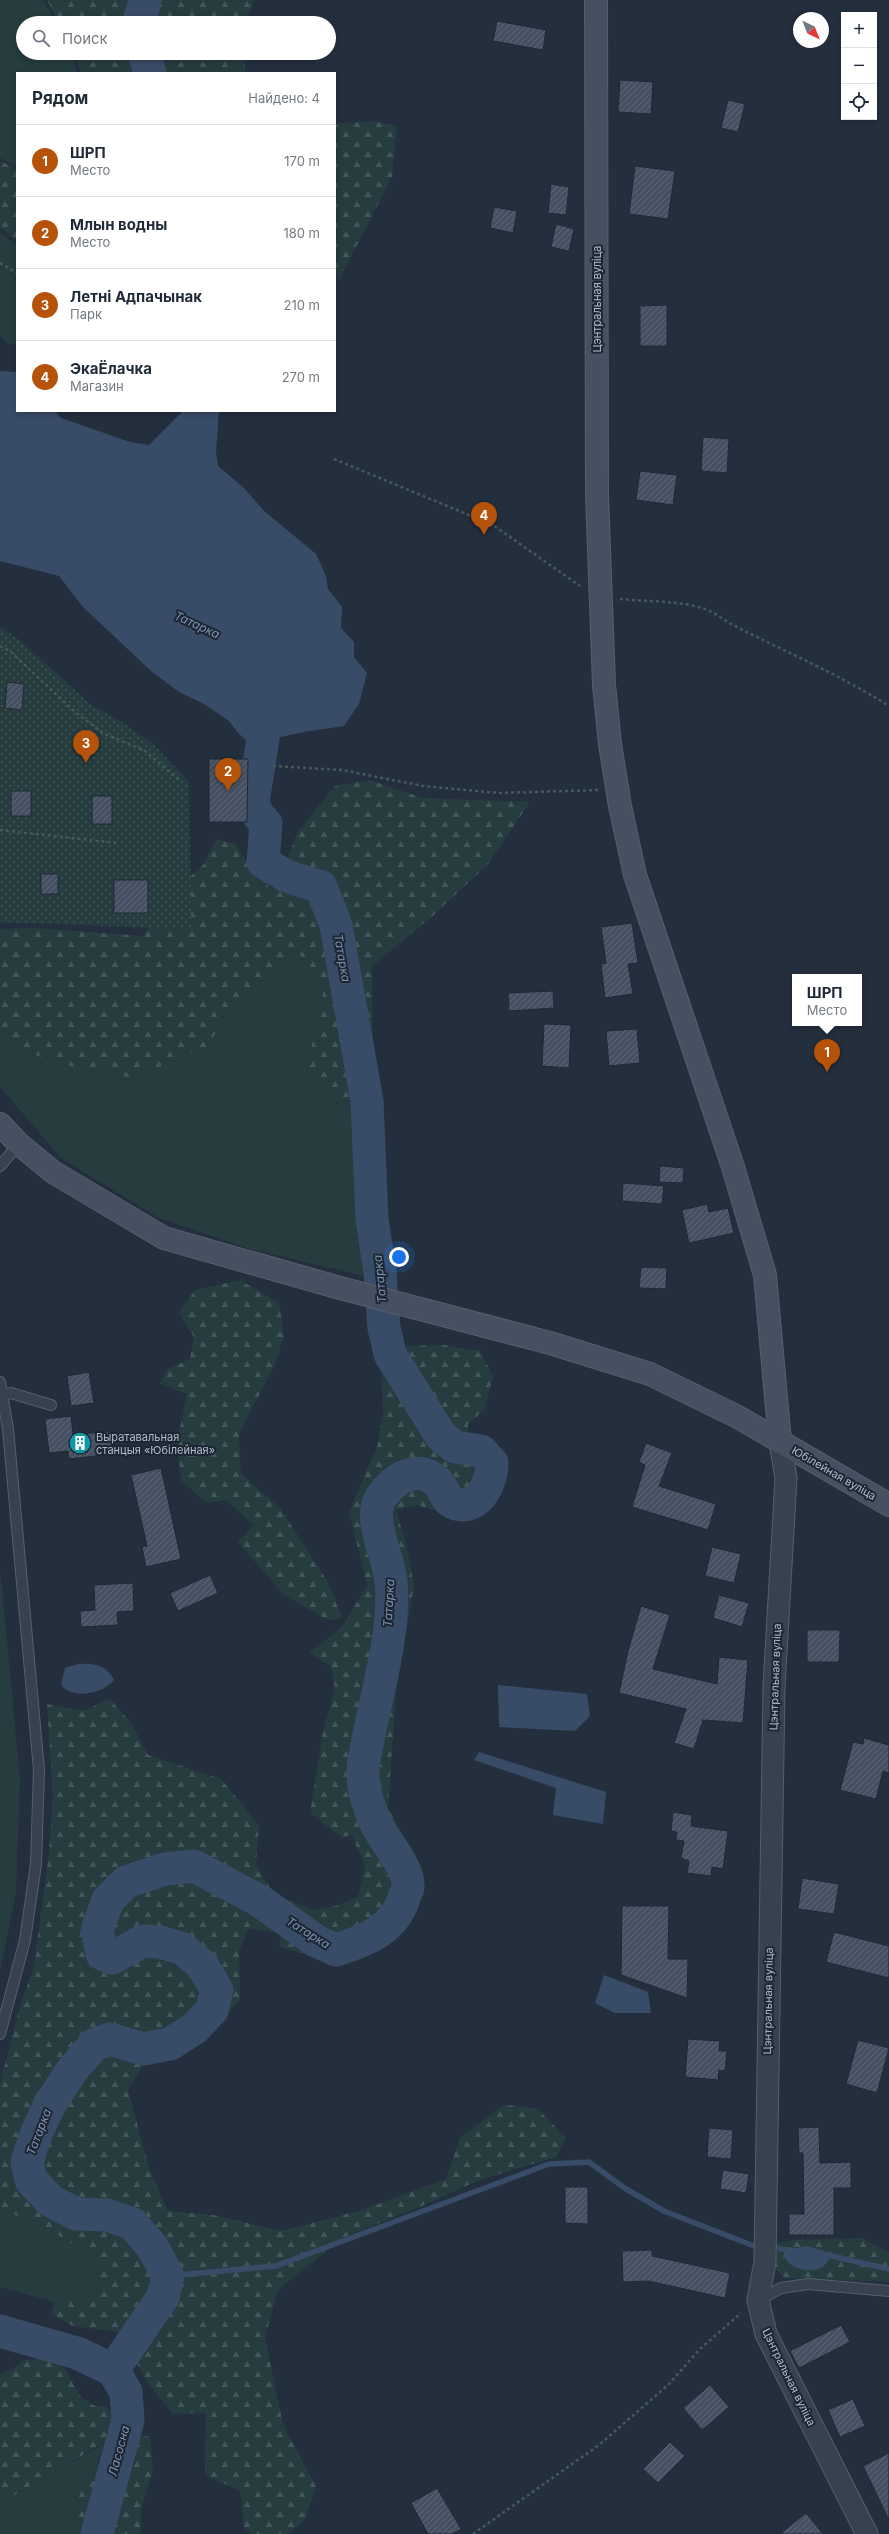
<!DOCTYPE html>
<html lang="ru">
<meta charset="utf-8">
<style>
body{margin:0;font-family:Inter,sans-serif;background:#f6f6f7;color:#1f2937}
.controls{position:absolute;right:12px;top:12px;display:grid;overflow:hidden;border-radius:0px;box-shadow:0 2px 6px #0003}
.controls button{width:36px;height:36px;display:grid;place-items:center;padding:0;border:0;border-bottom:1px solid #e0e1e3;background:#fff;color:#1f2937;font:20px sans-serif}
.compass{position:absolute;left:793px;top:12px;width:36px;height:36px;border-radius:50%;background:#fff;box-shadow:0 2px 6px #0003;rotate:137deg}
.you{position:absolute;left:399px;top:1257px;width:14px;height:14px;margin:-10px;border:3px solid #fff;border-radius:50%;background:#1a73e8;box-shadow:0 0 0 6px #1a73e833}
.badge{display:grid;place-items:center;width:26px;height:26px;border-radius:50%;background:#b45309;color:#fff;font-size:13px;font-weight:700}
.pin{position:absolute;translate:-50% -33px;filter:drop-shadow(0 1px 2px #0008)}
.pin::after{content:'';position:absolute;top:21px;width:14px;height:12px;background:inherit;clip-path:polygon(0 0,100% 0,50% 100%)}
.popup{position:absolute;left:792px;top:974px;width:70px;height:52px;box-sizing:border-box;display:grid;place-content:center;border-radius:0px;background:#fff;filter:drop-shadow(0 1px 3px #0005);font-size:13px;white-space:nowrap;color:#747a83}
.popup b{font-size:15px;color:#1f2937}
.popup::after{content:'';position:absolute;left:50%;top:100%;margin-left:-8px;border:8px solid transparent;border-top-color:#fff}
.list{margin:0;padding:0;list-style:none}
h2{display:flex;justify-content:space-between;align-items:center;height:52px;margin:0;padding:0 16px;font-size:17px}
h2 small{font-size:13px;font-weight:400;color:#747a83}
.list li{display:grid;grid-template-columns:26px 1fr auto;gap:12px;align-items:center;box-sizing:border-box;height:72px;padding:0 16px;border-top:1px solid #e0e1e3}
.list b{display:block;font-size:15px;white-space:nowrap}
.list p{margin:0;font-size:13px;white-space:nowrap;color:#747a83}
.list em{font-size:13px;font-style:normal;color:#747a83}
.icon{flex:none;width:22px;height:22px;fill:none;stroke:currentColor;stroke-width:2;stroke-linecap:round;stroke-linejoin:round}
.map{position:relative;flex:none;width:889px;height:2534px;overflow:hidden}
.search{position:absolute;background:#fff;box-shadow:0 2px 6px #0003;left:16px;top:16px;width:320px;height:44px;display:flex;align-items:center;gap:10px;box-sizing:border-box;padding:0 14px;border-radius:22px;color:#747a83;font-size:15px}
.panel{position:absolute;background:#fff;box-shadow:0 2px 6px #0003;left:16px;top:72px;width:320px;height:340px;border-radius:0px}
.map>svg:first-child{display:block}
.grass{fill:#263c3f}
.forest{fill:url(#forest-firs)}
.garden{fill:url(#garden-dots)}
.water{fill:#394c67}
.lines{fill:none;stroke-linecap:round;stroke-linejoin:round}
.stream{stroke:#394c67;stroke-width:5.5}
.river{stroke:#394c67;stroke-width:33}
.building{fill:url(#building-hatch);stroke:#1f2835}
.lane-casing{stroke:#565f6c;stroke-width:12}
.street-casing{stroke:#565f6c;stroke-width:23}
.secondary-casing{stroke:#565f6c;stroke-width:24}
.path{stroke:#44595c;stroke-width:2.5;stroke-dasharray:3 3;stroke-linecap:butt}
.lane{stroke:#38414e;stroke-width:10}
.street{stroke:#38414e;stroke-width:21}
.secondary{stroke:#465061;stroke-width:22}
.labels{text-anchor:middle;stroke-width:4;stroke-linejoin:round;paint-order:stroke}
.street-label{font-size:11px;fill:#b4bcc9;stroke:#1d2633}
.poi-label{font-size:11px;fill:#b4bcc9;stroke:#1d2633;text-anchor:start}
.water-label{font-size:12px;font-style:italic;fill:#7c92b1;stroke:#1d2633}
</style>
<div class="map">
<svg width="889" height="2534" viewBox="0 0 889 2534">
<defs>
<pattern id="forest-firs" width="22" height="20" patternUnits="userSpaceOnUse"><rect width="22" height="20" fill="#263c3f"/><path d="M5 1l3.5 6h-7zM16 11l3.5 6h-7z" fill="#435659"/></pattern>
<pattern id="garden-dots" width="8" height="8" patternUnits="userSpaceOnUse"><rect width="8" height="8" fill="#263c3f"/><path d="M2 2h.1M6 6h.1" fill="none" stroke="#435659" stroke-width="1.8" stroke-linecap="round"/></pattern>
<pattern id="building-hatch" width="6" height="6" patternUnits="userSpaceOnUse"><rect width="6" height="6" fill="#455162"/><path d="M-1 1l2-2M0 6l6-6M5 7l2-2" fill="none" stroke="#5d6877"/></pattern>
</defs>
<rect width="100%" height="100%" fill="#242f3e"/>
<!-- grass -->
<g class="grass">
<polygon points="0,0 43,0 56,23 23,23 23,53 70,53 78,73 17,73 17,167 0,158"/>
<polygon points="0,233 17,246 17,345 8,344 0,335"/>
<polygon points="295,949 324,989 306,1071 318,1087 356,1120 364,1276 250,1249 159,1218 61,1158 0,1087 0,1039 54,1063 206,1047 238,1003"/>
<polygon points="0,1567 20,1778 16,1893 0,1973"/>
<polygon points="5,2212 36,2221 70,2243 98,2253 97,2296 55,2302 0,2287 0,2219"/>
<polygon points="105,2443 96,2467 76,2497 76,2534 0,2534 0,2504"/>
</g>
<!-- forest -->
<g class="forest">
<polygon points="47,0 254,0 246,23 59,23"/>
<polygon points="73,53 245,53 245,73 82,73"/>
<polygon points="371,121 397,126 392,177 339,280 335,271 335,124"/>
<polygon points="0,161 17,169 17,242 5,230 0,228"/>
<polygon points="369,780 423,798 530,802 488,864 436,913 372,966 373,1069 378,1138 318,1087 306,1071 324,989 296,949 238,1003 206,1047 133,1078 54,1063 0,1039 0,929 35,928 143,936 169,896 204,864 216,839 235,844 251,867 272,890 287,860 297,833 335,786"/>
<polygon points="240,1280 279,1303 284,1336 274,1367 239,1434 241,1474 280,1508 328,1582 342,1618 328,1620 284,1595 238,1542 254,1525 226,1500 206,1503 181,1480 177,1442 187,1394 160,1384 166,1370 190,1359 194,1337 179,1313 195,1290"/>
<polygon points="444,1345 480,1351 493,1376 485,1409 468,1424 474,1473 462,1519 417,1505 396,1510 406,1543 414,1585 396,1693 388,1808 420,1865 409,1917 366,1954 349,1958 301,1953 279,1947 282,1933 248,1929 239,1951 240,2000 192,2048 145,2061 128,2090 150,2171 168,2211 213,2215 281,2231 359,2211 446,2179 460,2138 504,2105 537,2108 566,2138 556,2157 479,2180 422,2206 342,2238 278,2290 265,2338 283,2424 316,2487 305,2519 289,2534 251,2534 244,2528 240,2491 205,2475 206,2413 173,2414 151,2387 118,2332 73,2326 51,2314 55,2302 97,2296 98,2253 70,2243 36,2221 5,2212 0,2219 0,2084 18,2013 34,1966 49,1853 53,1796 47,1704 83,1711 110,1699 131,1723 148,1755 221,1779 259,1825 256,1865 274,1894 312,1910 335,1906 358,1897 365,1867 352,1835 342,1837 310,1813 323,1732 335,1689 331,1666 309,1653 343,1626 367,1585 349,1512 378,1444 383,1411 381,1371 404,1346"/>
<polygon points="862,2238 889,2252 889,2282 784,2278 776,2269 776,2244 791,2240"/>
<polygon points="42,2359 64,2367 81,2397 95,2406 106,2406 115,2416 113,2437 0,2504 0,2374 11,2370 24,2360"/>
<polygon points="125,2431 150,2437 153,2470 141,2509 141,2534 76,2534 76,2497 96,2467"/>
</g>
<!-- garden -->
<polygon class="garden" points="0,627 22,642 91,705 125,724 154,745 189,782 191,929 0,922"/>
<!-- water -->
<g class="water">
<polygon points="0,371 17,372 17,411 55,411 61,418 130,442 149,445 183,411 219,411 216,452 218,466 244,488 263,510 316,554 326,576 328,589 342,607 341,628 354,642 354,657 367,673 359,704 344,726 303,732 251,744 238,733 229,721 204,704 179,692 151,671 83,607 59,576 0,561"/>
<path d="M 78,1664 C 94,1663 107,1665 114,1680 C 102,1694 74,1700 61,1685 L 65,1668 Z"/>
<polygon points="498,1685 587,1694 590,1716 575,1731 499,1727"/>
<polygon points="479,1752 606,1792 603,1824 553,1815 556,1788 474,1760"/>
<polygon points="604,1975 648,1992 651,2013 615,2013 595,2003"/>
<path d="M 805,2246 L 822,2250 L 830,2255 C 826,2277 792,2273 784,2257 L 791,2250 Z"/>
</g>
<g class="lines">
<!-- stream -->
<g class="stream">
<polyline points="780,2249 797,2251"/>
<polyline points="823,2254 889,2269"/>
<polyline points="168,2276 276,2266 549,2164 589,2162 626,2189 664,2211 754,2246"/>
</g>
<!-- river -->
<g class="river">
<polyline points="139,23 145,0"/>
<polyline points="144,53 150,73"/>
<polyline points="0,2331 77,2353 113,2370 126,2392 128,2420 97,2534"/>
<path d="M 113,2370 L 163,2297 L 168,2276 L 153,2248 L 133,2224 L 107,2215 L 76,2214 L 51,2201 L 31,2180 L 27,2162 L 36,2134 L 50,2104 L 73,2069 L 94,2045 L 110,2039 L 143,2049 L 170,2044 L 195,2028 L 212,2010 L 217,1990 L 202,1965 L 183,1949 L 160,1942 L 143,1941 L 112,1958 L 102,1954 L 97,1930 L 108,1900 L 126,1882 L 165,1869 L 194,1866 L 260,1901 L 316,1941 L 336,1950 C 365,1941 394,1930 404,1898 C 405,1894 409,1888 408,1885 C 408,1869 390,1847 382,1834 C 372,1818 363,1793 363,1774 C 362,1766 365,1758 366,1750 C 375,1698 396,1633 391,1581 C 389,1557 366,1517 382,1496 C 396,1477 421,1462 440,1485 C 444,1490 445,1498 450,1501 C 476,1516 492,1484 492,1463 L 481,1451 L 455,1447 L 441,1436 L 390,1354 L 384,1328 L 380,1272 L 372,1219 L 367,1101 L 336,925 L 321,887 L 286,876 L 263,862 L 266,824 L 257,813 L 253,802 L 263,739 L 259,695"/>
</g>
</g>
<!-- building -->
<g class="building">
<polygon points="497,21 546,30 543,50 493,41"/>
<polygon points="620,80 653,82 651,114 618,112"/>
<polygon points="728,100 745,104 738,132 721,128"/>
<polygon points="635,166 675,171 668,219 629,214"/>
<polygon points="551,184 569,187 566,215 548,213"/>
<polygon points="494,207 517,211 513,233 490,228"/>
<polygon points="556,224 574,229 569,251 551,247"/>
<polygon points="667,305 667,346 640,346 640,306"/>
<polygon points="703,437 729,439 727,473 701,471"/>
<polygon points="640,471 677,475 673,505 636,500"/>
<polygon points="7,682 24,684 22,710 5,708"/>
<polygon points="209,759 248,759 247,822 209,822"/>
<rect x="11" y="791" width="20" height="25"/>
<rect x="92" y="796" width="20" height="28"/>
<rect x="41" y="874" width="17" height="20"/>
<rect x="114" y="880" width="34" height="33"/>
<polygon points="632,923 638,963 628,964 633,994 605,998 601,964 606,963 601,927"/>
<polygon points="553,991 554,1008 509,1011 508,993"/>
<polygon points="544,1024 571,1025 569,1068 542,1066"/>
<polygon points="637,1029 640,1063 609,1066 606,1031"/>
<polygon points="660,1166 684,1168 683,1183 659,1182"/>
<polygon points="623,1183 664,1186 662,1204 622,1201"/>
<polygon points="707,1204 709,1212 728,1208 734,1233 689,1243 682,1210"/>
<polygon points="641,1267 667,1268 666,1289 639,1288"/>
<polygon points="89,1372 94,1403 71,1406 67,1376"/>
<polygon points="71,1416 73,1435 110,1431 113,1454 69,1459 68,1451 49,1453 45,1419"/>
<polygon points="646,1443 672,1453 659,1486 716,1504 708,1530 632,1507 645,1465 639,1462"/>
<polygon points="161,1468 181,1559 146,1567 142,1547 147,1546 131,1475"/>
<polygon points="712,1547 741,1554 734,1583 705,1576"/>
<polygon points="210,1575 218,1593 178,1611 170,1593"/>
<polygon points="133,1583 134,1611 117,1612 118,1625 81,1627 80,1611 95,1610 94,1585"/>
<polygon points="719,1595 749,1603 742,1627 713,1618"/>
<polygon points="641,1606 670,1615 653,1669 717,1684 719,1657 748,1660 743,1723 703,1720 694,1749 674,1743 686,1709 619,1693 628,1651"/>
<polygon points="807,1630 840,1630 839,1662 807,1662"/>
<polygon points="864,1738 889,1745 889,1773 883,1771 876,1799 840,1790 853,1742 863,1744"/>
<polygon points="673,1812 692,1815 691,1826 728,1831 723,1869 712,1867 711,1876 687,1873 689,1861 681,1858 684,1841 676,1840 677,1832 671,1831"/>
<polygon points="802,1878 839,1884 834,1914 798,1909"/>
<polygon points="622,1906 669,1906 668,1959 688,1959 687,1998 621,1975"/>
<polygon points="834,1932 889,1946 889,1978 826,1962"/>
<polygon points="688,2039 720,2041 719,2051 727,2051 725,2071 719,2070 718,2080 685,2077"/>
<polygon points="858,2040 889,2048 877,2093 846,2084"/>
<polygon points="819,2127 820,2163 851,2162 851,2188 834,2188 834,2235 789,2235 789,2214 804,2214 803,2153 799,2153 798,2128"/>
<polygon points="709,2128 733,2130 731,2159 707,2157"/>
<polygon points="723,2170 749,2174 746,2193 720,2189"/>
<polygon points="565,2187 588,2187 588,2224 565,2223"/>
<polygon points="652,2250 652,2256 730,2273 725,2298 648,2281 623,2282 622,2251"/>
<polygon points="841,2325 850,2342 799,2368 790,2351"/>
<polygon points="710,2385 729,2407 702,2430 683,2408"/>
<polygon points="853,2399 865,2426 840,2437 828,2410"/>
<polygon points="670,2442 685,2456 658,2483 643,2469"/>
<polygon points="889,2453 889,2520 863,2466"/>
<polygon points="437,2488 461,2529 452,2534 428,2534 411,2503"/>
<polygon points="806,2513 823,2534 780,2534"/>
</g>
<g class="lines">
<!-- lane casing -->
<g class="lane-casing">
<g id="lane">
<polyline points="0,1166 19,1144"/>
<polyline points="0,1382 8,1429 39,1770 36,1864 25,1940 0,2034"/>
<polyline points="2,1395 11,1393 51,1405"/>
<polyline points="759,2300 781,2288 808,2284 889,2291"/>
</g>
</g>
<!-- street casing -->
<g class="street-casing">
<polyline id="street" points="780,1442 786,1478 774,1687 765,2262 758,2300 766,2334 867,2534"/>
</g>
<!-- secondary casing -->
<g class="secondary-casing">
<g id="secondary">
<polyline points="596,0 597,495 604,685 610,744 620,806 635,875 733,1167 765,1275 780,1442"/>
<polyline points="0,1124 19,1144 53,1172 164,1238 340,1288 550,1343 650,1374 738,1417 889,1505"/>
</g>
</g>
<!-- path -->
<g class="path">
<polyline points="0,263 17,273"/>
<polyline points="334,459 493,525 580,586"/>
<path d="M 620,599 C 648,602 678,600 705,609 C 716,613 726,622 737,627 C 788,653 840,675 889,706"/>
<polyline points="0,646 10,651 75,712 103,733 145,751 180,781"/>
<polyline points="273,766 342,770 423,786 498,793 599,790"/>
<polyline points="0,830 117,843"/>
<polyline points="473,2534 599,2445 668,2385 700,2349 741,2313"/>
</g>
<!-- lane -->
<use href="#lane" class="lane"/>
<!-- street -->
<use href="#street" class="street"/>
<!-- secondary -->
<use href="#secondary" class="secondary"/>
</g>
<!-- icons -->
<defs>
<g id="building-disc" transform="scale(1.15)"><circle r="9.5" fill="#0f9aa8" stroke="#1d2633"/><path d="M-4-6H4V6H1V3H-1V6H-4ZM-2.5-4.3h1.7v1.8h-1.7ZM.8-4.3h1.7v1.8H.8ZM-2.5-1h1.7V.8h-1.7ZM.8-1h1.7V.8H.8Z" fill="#fff"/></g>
</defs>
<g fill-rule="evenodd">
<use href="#building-disc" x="80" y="1443"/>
</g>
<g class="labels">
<!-- street labels -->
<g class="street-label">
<text transform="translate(597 299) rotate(-90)" y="4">Цэнтральная вуліца</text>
<text transform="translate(834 1473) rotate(30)" y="4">Юбілейная вуліца</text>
<text transform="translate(775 1677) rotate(-88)" y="4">Цэнтральная вуліца</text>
<text transform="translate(768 2001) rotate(-89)" y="4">Цэнтральная вуліца</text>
<text transform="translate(789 2377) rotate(64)" y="4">Цэнтральная вуліца</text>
</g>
<!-- poi labels -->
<g class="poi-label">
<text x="96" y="1441">Выратавальная<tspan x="96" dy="13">станцыя «Юбілейная»</tspan></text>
</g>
<!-- water labels -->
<g class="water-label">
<text transform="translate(197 625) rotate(25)" y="4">Татарка</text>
<text transform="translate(342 958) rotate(80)" y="4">Татарка</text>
<text transform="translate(380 1279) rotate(-96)" y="4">Татарка</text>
<text transform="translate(389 1603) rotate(-87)" y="4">Татарка</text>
<text transform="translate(308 1933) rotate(32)" y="4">Татарка</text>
<text transform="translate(39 2132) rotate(-69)" y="4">Татарка</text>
<text transform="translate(119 2451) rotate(-75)" y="4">Ласосна</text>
</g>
</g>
</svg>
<div class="controls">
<button>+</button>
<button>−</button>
<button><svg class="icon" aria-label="locate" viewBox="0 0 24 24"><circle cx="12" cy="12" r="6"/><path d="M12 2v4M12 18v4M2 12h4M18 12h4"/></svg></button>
</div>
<svg class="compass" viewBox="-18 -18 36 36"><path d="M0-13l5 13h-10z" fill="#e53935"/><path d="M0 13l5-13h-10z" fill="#747a83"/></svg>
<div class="you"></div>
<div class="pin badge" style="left:827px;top:1072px">1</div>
<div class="popup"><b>ШРП</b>Место</div>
<div class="pin badge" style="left:228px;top:791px">2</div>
<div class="pin badge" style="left:86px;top:763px">3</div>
<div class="pin badge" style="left:484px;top:535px">4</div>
<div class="search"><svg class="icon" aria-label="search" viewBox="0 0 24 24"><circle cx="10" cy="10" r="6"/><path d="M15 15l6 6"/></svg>Поиск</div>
<section class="panel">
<h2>Рядом<small>Найдено: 4</small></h2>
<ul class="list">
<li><span class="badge">1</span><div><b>ШРП</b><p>Место</p></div><em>170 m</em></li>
<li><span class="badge">2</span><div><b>Млын водны</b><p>Место</p></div><em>180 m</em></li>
<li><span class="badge">3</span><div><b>Летні Адпачынак</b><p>Парк</p></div><em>210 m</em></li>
<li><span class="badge">4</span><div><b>ЭкаЁлачка</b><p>Магазин</p></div><em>270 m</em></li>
</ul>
</section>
</div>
